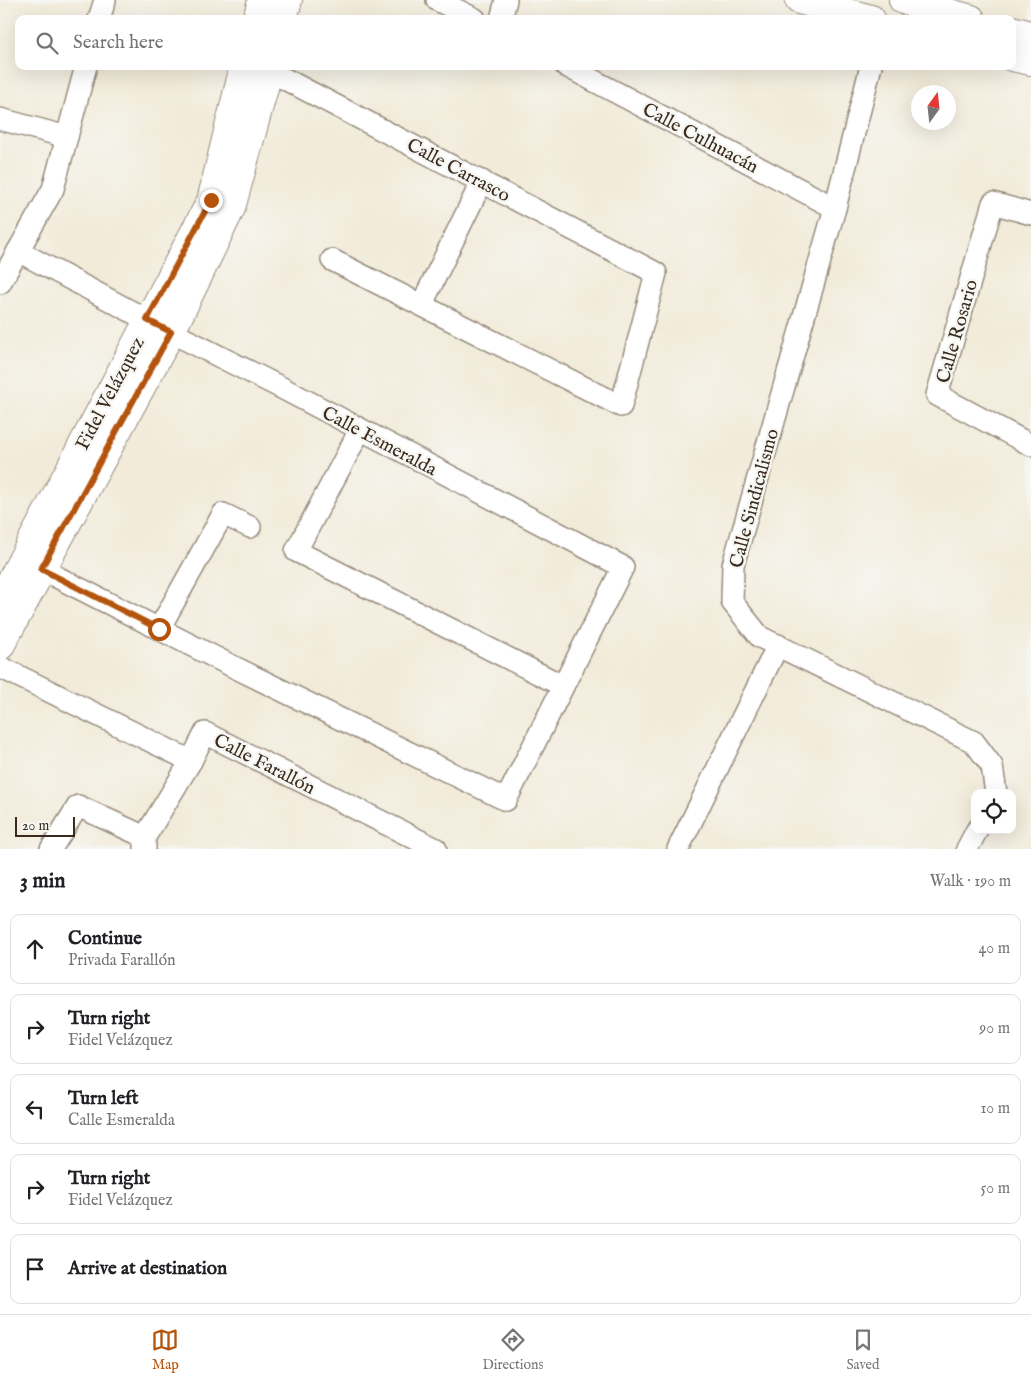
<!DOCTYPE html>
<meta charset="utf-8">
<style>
body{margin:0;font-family:"IM FELL English",serif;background:#f2f2f2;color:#202124}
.controls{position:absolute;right:15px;bottom:15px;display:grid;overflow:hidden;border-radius:10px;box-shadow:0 5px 20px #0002}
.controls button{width:45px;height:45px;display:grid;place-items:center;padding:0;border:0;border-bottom:1px solid #e0e0e0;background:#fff;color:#202124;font:25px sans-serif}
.compass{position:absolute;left:911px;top:85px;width:45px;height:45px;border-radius:50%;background:#fff;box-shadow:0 5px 20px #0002;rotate:15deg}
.scale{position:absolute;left:15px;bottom:12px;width:60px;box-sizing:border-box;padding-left:5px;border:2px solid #3b2a1e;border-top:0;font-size:14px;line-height:18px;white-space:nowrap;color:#3b2a1e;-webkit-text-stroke:4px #f6f6f2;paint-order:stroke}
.stop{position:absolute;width:15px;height:15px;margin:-11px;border:4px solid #b45309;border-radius:50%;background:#fff}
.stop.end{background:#b45309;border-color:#fff;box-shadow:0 1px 5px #0008}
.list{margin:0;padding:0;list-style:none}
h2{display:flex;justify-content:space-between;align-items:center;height:65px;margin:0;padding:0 20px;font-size:21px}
h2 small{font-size:16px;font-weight:400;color:#757577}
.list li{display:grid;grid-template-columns:32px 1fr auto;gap:15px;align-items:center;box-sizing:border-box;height:70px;margin:0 10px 10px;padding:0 10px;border:1px solid #e0e0e0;border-radius:10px}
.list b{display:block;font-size:19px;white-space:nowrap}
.list p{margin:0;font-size:16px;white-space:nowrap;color:#757577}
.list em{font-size:16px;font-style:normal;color:#757577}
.icon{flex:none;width:28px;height:28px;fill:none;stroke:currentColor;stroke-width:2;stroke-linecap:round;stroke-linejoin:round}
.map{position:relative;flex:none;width:1031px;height:849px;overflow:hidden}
.search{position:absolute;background:#fff;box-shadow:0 5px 20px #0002;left:15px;right:15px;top:15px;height:55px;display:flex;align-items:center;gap:12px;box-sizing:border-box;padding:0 18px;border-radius:10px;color:#757577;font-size:19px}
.sheet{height:465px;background:#fff}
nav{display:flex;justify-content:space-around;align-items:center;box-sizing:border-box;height:70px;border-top:1px solid #e0e0e0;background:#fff;font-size:14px;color:#757577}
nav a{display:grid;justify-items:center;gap:2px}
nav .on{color:#b45309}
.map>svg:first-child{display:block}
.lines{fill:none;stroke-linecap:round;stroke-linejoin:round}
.street-casing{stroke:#968a7c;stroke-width:24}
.secondary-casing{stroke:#968a7c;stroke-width:30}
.street{stroke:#fff;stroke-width:21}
.secondary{stroke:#fff;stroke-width:28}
.route{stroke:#b45309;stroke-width:6}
.labels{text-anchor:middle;stroke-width:5;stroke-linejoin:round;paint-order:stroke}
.street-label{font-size:19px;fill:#3b2a1e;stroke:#f6f6f2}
</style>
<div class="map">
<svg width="1031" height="849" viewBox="0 0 1031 849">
<rect width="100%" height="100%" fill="#f6f6f2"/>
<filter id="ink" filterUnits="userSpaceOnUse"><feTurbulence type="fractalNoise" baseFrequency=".02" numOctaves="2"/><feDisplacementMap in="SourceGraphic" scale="10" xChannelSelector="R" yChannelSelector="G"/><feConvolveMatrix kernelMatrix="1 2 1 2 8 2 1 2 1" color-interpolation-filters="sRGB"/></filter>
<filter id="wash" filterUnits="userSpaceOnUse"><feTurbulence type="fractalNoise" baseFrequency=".0096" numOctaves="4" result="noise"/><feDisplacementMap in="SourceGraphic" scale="20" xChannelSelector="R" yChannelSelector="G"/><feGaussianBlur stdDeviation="1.12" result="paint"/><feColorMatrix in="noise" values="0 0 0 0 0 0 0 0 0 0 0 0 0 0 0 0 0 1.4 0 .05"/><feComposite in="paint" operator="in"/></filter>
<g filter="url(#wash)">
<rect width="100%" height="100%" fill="#f2ebd9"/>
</g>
<g filter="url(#ink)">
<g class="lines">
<!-- street casing -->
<g class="street-casing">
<g id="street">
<polyline points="437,0 475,19"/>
<polyline points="99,19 105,0"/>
<polyline points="501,19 506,0"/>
<polyline points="260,66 656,273 621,406 332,260"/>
<polyline points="566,66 835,208"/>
<polyline points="871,66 835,208 733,565 732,602 760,637 974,742 992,766 996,793"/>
<polyline points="0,119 67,137"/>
<polyline points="1031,214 993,203 937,395 1031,445"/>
<polyline points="18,251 147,320 280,387 623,567 506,800 232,666 41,569"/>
<polyline points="0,283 53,189 86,66"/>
<polyline points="422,304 482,181"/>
<polyline points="360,430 296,551 563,686"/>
<polyline points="159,629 223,514 250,527"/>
<polyline points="0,667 191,761"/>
<polyline points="51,849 78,806 145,837"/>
<polyline points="145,849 145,837 191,761 205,733 436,849"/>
<polyline points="678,849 778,645"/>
<polyline points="967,849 977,830"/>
</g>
</g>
<!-- secondary casing -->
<g class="secondary-casing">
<g id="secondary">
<polyline points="799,0 871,19"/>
<polyline points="903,0 971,19"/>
<polyline points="257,19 262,0"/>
<polyline points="283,19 288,0"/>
<polyline points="1012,30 1031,35"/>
<polyline points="1012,57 1031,61"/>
<polyline points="0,602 211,201 244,66"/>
<polyline points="0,646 171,332 231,208 270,66"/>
</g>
</g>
<!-- street -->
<use href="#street" class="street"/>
<!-- secondary -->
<use href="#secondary" class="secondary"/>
</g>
</g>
<g class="lines" filter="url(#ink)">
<!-- route -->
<polyline class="route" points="159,629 41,569 171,332 147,320 211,200"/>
</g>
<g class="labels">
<!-- street labels -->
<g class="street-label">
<text transform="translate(701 137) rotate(28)" y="7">Calle Culhuacán</text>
<text transform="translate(459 169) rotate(28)" y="7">Calle Carrasco</text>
<text transform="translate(956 331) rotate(-74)" y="7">Calle Rosario</text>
<text transform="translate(109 393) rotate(-62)" y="7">Fidel Velázquez</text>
<text transform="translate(380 440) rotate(28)" y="7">Calle Esmeralda</text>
<text transform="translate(753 498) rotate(-75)" y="7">Calle Sindicalismo</text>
<text transform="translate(265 763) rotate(27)" y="7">Calle Farallón</text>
</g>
</g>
</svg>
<div class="controls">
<button><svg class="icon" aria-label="locate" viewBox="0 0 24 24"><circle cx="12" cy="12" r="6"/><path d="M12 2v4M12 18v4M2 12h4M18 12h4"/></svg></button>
</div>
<svg class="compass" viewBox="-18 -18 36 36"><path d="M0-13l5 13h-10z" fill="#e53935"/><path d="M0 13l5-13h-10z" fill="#757577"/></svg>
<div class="scale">20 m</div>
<div class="stop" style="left:159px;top:629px"></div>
<div class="stop end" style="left:211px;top:200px"></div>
<div class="search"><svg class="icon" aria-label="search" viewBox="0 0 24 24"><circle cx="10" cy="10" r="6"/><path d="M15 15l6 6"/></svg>Search here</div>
</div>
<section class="sheet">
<h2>3 min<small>Walk · 190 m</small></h2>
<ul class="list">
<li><svg class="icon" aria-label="ahead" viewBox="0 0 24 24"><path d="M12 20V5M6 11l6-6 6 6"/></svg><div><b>Continue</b><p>Privada Farallón</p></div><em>40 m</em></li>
<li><svg class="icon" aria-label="right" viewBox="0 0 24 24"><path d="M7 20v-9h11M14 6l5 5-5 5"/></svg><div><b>Turn right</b><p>Fidel Velázquez</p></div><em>90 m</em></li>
<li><svg class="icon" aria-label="left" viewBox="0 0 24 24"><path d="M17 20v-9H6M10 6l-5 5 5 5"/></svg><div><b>Turn left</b><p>Calle Esmeralda</p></div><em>10 m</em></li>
<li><svg class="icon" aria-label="right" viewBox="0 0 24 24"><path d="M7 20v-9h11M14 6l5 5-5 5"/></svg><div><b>Turn right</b><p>Fidel Velázquez</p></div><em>50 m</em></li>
<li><svg class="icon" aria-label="arrive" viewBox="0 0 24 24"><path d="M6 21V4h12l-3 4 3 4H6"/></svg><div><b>Arrive at destination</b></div></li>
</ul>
</section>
<nav>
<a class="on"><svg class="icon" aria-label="map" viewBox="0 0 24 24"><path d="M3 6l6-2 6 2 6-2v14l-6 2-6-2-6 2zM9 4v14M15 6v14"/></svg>Map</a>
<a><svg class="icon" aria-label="directions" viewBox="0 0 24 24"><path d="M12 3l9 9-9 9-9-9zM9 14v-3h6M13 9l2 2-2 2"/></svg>Directions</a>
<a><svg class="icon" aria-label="saved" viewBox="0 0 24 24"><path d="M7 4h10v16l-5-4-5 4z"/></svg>Saved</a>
</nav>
